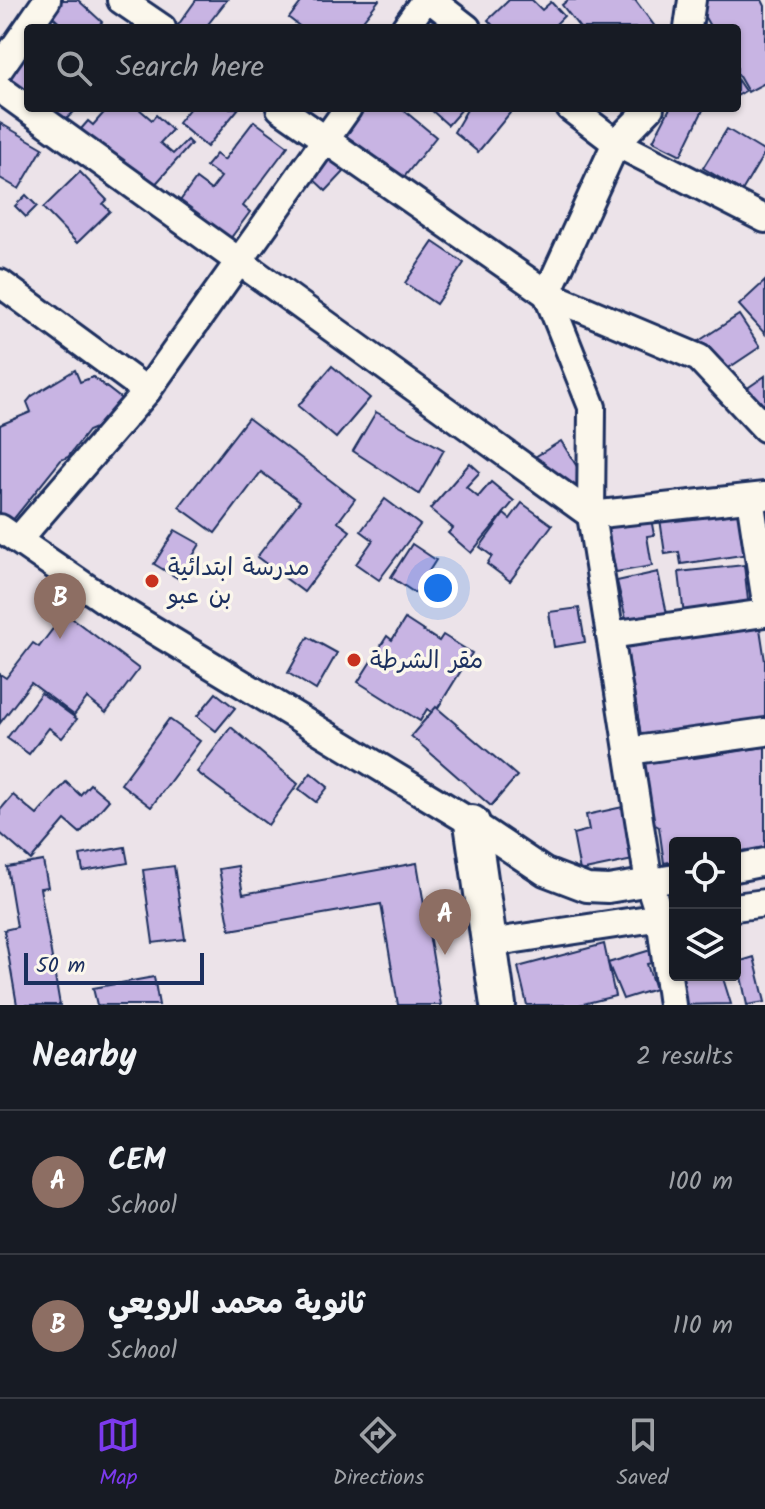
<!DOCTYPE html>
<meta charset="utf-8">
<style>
body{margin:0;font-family:Kalam,"Playpen Sans Arabic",sans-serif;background:#20242c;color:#f1f3f6}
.controls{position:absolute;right:24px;bottom:24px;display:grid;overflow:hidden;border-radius:8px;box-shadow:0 2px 6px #0004}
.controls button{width:72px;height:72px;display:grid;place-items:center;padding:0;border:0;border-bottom:2px solid #363941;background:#171b24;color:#f1f3f6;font:40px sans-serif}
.scale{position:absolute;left:24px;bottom:20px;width:180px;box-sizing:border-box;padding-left:8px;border:4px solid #1b2f5e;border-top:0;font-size:22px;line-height:28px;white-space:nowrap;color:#1b2f5e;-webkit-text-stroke:6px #fbf7ec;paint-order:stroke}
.you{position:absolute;left:438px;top:588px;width:28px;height:28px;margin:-20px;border:6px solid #fff;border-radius:50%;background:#1a73e8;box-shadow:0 0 0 12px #1a73e833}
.badge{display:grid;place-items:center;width:52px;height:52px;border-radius:50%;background:#7c3aed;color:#fff;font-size:26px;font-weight:700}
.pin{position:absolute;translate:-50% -66px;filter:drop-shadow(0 2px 4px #0008)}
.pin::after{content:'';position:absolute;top:42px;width:28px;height:24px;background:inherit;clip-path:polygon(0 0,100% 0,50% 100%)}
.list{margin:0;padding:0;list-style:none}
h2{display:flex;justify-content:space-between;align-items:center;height:104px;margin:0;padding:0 32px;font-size:34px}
h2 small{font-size:26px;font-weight:400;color:#9ea1a6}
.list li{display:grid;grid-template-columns:52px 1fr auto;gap:24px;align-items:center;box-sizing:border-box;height:144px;padding:0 32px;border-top:2px solid #363941}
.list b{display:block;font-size:30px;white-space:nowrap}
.list p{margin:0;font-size:26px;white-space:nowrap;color:#9ea1a6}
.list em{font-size:26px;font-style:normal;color:#9ea1a6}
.icon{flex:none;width:44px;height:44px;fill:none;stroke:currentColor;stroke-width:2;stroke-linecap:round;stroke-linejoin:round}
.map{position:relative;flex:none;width:765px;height:1005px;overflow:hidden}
.search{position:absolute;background:#171b24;box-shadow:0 2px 6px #0004;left:24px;right:24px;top:24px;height:88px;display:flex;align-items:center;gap:20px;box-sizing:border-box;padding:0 28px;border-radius:8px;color:#9ea1a6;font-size:30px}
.sheet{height:392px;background:#171b24}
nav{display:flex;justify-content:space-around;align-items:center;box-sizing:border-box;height:112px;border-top:2px solid #363941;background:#171b24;font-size:22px;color:#9ea1a6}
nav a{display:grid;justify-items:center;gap:4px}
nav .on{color:#7c3aed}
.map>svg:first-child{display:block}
.building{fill:#c8b4e3;stroke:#1b2f5e;stroke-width:2}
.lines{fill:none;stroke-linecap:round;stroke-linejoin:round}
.minor-casing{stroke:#1b2f5e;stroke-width:32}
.major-casing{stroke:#1b2f5e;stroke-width:40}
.minor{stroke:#fbf7ec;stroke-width:26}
.major{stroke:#fbf7ec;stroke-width:34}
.poi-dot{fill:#c8321e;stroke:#fbf7ec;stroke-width:3}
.labels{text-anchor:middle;stroke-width:7;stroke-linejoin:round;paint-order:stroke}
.poi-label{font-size:24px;fill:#1b2f5e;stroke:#fbf7ec;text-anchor:start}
</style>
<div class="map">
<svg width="765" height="1005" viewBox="0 0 765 1005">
<rect width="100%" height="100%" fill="#ece3e9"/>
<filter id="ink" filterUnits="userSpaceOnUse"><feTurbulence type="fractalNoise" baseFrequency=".0125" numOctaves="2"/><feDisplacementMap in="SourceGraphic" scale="16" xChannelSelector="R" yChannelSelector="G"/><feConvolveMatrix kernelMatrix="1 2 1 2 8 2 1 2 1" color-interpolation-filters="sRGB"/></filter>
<g filter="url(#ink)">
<!-- building -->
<g class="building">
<polygon points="55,0 78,0 102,22 96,28 65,28 45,10"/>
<polygon points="196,0 227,0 205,28 176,28"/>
<polygon points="303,0 379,0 357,28 302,28 289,18"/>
<polygon points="509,0 532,0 542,10 551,2 564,16 552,28 495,28 488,20"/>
<polygon points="568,0 635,0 656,28 580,28 562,5"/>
<polygon points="695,0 762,0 765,6 765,83 748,92 737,73 737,28 711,28"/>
<polygon points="28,28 28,90 19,98 0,78"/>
<polygon points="737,79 745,91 737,96"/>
<polygon points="47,108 78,108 62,123"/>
<polygon points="108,108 138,108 152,120 156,115 172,130 160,143 173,154 187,140 191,144 152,188 81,129 88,121 93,125"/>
<polygon points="190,108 239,108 207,147 178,123"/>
<polygon points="340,108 401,108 436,137 396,187 324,128"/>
<polygon points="429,108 463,108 448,125"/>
<polygon points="468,108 514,108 478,152 454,132"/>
<polygon points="670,108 704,108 681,155 653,141"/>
<polygon points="254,121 288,146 243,206 250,212 230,239 180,201 196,179 211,190 221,177 206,166 216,154 224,160"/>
<polygon points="0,123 43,148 19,189 0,178"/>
<polygon points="727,129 765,152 742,191 703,168"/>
<polygon points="327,155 344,172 326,191 309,175"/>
<polygon points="80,172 107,200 103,204 110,211 77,243 43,208"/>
<polygon points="26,195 37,206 26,217 15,206"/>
<polygon points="433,242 464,263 436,304 405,283"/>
<polygon points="765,281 765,334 739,305"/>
<polygon points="739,315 760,347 712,379 691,346"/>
<polygon points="332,366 370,398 336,438 298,406"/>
<polygon points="75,370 80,382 93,377 124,401 107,423 88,431 68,457 61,460 8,526 0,520 0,425 31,412 27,402 32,396"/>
<polygon points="765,376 765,438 736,396"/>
<polygon points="376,412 444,450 419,494 353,451"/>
<polygon points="248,418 355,499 338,522 350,531 304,592 257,557 300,501 261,472 215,533 179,507"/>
<polygon points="561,441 589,486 571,497 530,460"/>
<polygon points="470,463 480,472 466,487 478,497 491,482 514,501 471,553 448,533 453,528 430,509"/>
<polygon points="385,499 420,525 379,580 356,564 373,540 361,531"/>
<polygon points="522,503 552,525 510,581 487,564 492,556 480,547 504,514 510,519"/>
<polygon points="742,505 749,554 681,564 679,552 665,554 659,512"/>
<polygon points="650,513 654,535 647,536 652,566 616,572 606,521"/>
<polygon points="175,530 200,544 179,579 154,564"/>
<polygon points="412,544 436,560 415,593 391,577"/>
<polygon points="744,565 749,609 684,616 679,572"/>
<polygon points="658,572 667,614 627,623 617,581"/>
<polygon points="579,608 585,642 554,647 549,612"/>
<polygon points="65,613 139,669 106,713 87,698 74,715 31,683 0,723 0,674 6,678 33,643 39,647"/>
<polygon points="405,619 439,641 443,635 472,653 434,714 427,709 420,721 358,682 387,636 392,640"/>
<polygon points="759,622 765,661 765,723 642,743 626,643"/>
<polygon points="308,637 337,653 316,690 288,673"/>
<polygon points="41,693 77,719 62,738 49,728 29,754 7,738"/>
<polygon points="216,693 235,708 216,731 197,716"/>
<polygon points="436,707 517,776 491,806 411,736"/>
<polygon points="169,719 200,741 151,807 121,784"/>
<polygon points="231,727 298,784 268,825 197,772"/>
<polygon points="765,747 765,848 735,852 735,843 675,843 675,861 664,863 659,827 652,823 643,756 693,749 694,758"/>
<polygon points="311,773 328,787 316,802 299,789"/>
<polygon points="66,782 80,795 90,784 109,800 80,833 65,820 31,860 0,833 0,810 13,795 37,815"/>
<polygon points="623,807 633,860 580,871 573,834 589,830 586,815"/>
<polygon points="125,847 128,863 83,871 80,855"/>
<polygon points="43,861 48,887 40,888 60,1005 17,1005 4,930 17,927 7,867"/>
<polygon points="417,863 441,1005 398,1005 381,904 230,930 219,869 238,866 243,894"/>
<polygon points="174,866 185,939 153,943 143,870"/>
<polygon points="604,944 615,996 579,1005 527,1005 518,967"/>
<polygon points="654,949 675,975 722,975 731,1004 672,1005 659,961 647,964 655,989 623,999 608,963"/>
<polygon points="754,957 765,1002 747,1005 738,962"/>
<polygon points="154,977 159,1005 97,1005 93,988"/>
</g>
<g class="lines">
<!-- minor casing -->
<g class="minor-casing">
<g id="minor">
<polyline points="121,0 162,28"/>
<polyline points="431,0 467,28"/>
<polyline points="405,28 425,0"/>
<polyline points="688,28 692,0"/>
<polyline points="0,68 47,0"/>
<polyline points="0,89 591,515 765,496"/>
<polyline points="280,108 547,294 699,358 765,428"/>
<polyline points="570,108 616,143 765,219"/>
<polyline points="650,108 616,143 547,294 592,407 591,515 649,883 660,917 672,1005"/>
<polyline points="0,283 147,391"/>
<polyline points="750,498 765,596"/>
<polyline points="0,528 109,603 472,823 545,872 587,888 608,889 675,878"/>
<polyline points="18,540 147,391 348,108"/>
<polyline points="610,635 765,613"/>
<polyline points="628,751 765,732"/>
<polyline points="735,868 765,862"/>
<polyline points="735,907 765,903"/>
<polyline points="489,943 675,915"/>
</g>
</g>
<!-- major casing -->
<g class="major-casing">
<polyline id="major" points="472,823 498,1005"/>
</g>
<!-- minor -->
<use href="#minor" class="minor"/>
<!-- major -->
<use href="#major" class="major"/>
</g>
</g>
<!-- markers -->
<g class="poi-dot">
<circle cx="152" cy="581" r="8"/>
<circle cx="354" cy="660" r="8"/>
</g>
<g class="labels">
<!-- poi labels -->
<g class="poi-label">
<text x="168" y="575">مدرسة ابتدائية<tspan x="168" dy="28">بن عبو</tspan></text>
<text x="370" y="668">مقر الشرطة</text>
</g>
</g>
</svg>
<div class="controls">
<button><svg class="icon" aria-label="locate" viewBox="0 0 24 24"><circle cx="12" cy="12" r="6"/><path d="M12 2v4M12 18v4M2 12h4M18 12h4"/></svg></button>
<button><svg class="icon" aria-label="layers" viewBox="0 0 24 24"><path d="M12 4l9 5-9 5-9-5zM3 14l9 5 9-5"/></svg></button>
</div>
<div class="scale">50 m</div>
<div class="you"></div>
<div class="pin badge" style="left:445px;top:955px;background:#8d6e63">A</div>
<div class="pin badge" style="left:60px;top:639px;background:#8d6e63">B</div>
<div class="search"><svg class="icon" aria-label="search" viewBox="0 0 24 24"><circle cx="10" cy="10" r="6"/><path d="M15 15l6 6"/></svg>Search here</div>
</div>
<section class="sheet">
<h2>Nearby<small>2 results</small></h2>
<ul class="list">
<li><span class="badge" style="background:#8d6e63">A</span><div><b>CEM</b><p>School</p></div><em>100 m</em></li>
<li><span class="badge" style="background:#8d6e63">B</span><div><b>ثانوية محمد الرويعي</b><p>School</p></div><em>110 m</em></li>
</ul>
</section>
<nav>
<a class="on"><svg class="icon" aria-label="map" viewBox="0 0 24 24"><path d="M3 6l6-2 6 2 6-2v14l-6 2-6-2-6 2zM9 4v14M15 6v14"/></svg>Map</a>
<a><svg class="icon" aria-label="directions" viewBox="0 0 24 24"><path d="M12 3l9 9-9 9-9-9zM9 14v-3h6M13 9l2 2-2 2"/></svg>Directions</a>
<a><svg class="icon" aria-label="saved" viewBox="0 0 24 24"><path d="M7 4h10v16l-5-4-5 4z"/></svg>Saved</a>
</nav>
